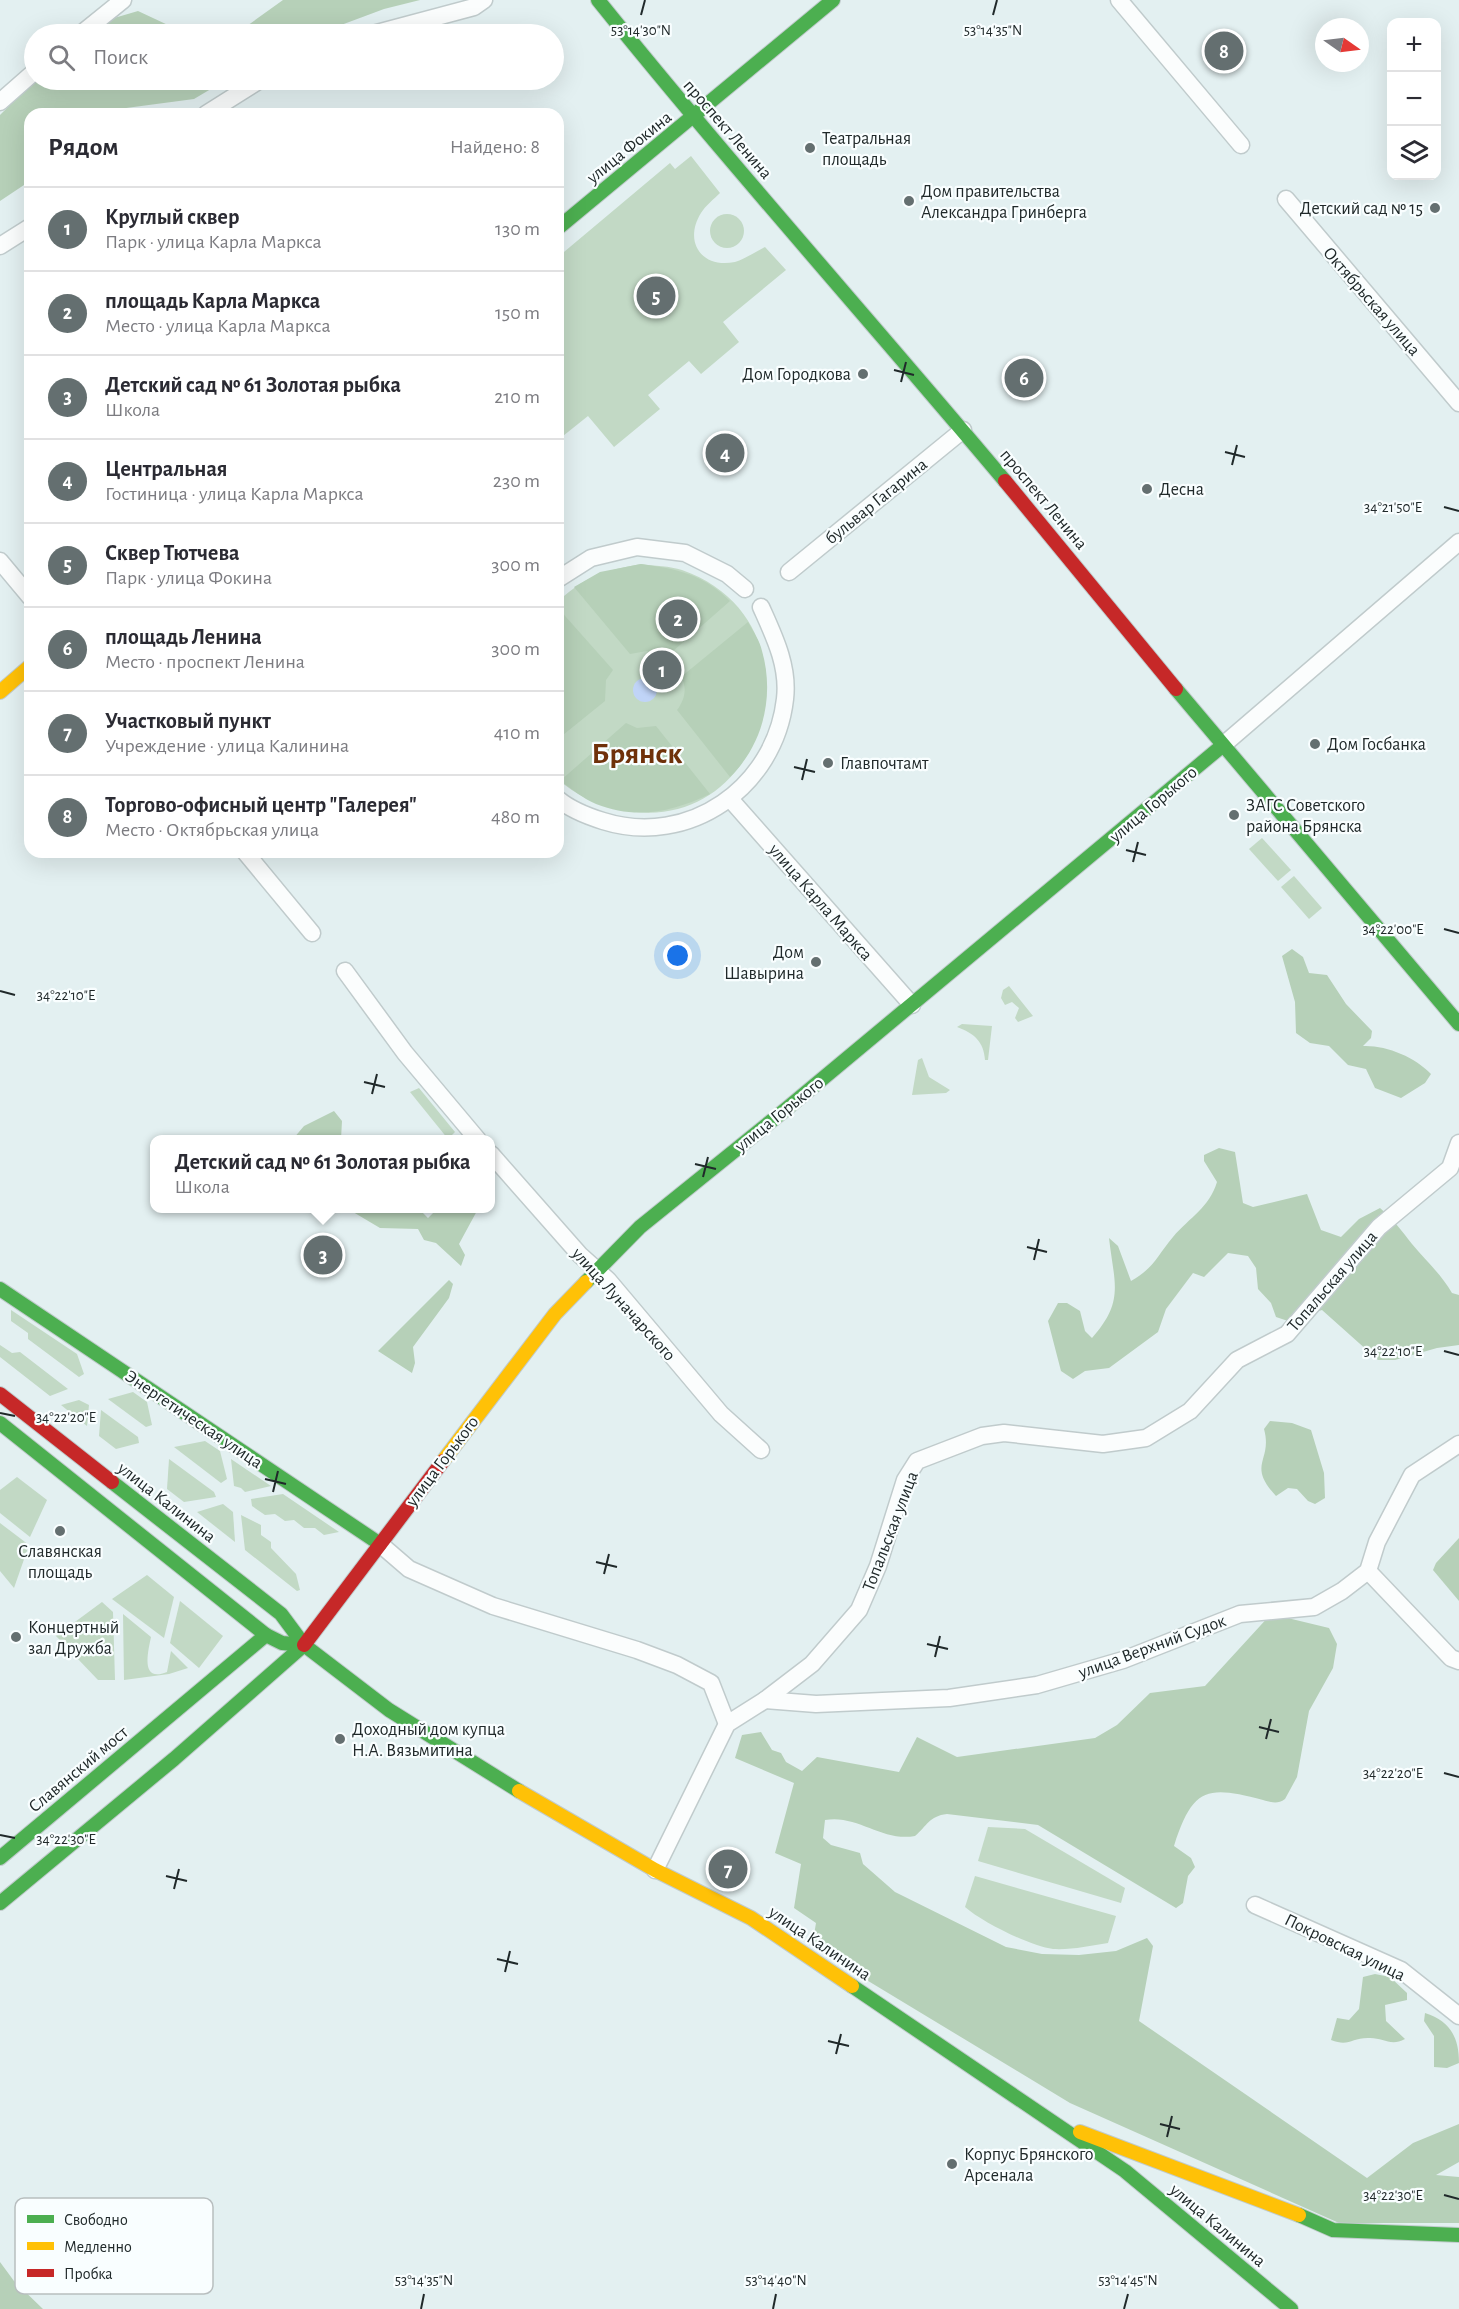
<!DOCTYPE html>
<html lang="ru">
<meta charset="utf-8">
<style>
body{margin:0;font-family:"Alegreya Sans",sans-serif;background:#f2f2f3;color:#2b2b33}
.controls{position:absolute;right:18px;top:18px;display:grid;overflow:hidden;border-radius:12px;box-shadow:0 6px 24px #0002}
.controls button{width:54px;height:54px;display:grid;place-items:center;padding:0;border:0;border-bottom:2px solid #e1e1e2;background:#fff;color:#2b2b33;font:30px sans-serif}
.compass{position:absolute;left:1315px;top:18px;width:54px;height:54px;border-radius:50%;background:#fff;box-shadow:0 6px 24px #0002;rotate:104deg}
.you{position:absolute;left:678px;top:956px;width:21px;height:21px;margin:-15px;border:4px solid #fff;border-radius:50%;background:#1a73e8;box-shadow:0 0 0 9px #1a73e833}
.badge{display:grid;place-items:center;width:39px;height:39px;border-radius:50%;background:#646f70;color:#fff;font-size:20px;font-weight:700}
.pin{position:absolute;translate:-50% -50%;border:3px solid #fff;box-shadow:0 2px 6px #0006}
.popup{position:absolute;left:150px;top:1135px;width:345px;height:78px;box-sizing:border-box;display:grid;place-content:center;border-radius:12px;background:#fff;filter:drop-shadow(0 2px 4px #0005);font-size:20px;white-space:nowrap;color:#7c7c81}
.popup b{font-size:22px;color:#2b2b33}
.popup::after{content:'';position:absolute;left:50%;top:100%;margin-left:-12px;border:12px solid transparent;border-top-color:#fff}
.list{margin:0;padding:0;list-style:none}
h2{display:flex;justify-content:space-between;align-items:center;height:78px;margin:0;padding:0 24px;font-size:26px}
h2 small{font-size:20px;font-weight:400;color:#7c7c81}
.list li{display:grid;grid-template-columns:39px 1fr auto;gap:18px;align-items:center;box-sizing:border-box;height:84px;padding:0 24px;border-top:2px solid #e1e1e2}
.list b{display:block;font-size:22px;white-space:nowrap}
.list p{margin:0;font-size:20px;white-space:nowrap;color:#7c7c81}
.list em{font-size:20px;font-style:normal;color:#7c7c81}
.icon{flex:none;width:33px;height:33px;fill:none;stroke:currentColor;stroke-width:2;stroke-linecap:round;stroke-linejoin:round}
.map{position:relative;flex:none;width:1459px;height:2309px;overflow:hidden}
.search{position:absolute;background:#fff;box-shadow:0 6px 24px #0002;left:24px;top:24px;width:540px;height:66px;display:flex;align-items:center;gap:15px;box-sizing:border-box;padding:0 21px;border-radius:33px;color:#7c7c81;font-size:22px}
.panel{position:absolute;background:#fff;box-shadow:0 6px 24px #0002;left:24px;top:108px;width:540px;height:750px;border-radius:18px}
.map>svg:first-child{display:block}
.green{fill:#c2d9c5}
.forest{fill:#b6d0b8}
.water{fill:#c0d4f7}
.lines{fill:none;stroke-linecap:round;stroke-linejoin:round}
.street-casing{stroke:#c0cbcc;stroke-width:19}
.fast-casing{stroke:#c0cbcc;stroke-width:16}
.slow-casing{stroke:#c0cbcc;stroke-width:16}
.jam-casing{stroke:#c0cbcc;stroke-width:16}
.street{stroke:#fbfdfd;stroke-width:16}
.fast{stroke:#4caf50;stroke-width:14}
.slow{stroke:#ffc107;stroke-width:14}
.jam{stroke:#c62828;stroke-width:14}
.ticks{fill:none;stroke:#20292a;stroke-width:2}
.poi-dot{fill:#646f70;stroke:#f9feff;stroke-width:2}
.labels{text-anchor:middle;stroke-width:4.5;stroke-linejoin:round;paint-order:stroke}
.street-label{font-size:18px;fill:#20292a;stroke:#f9feff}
.poi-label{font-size:18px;fill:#20292a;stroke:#f9feff;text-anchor:start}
.town-label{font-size:30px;font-weight:bold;fill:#6f310a;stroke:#f9feff}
.key{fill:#f9feff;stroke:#b8bebf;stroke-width:1.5}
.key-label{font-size:16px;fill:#20292a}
.ticks-label{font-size:15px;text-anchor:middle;fill:#20292a;stroke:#f9feff;stroke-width:4.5;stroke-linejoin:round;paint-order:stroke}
</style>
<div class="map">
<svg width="1459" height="2309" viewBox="0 0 1459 2309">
<rect width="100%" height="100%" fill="#e3f0f1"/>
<!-- green -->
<g class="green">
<path d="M 691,156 L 720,193 C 714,199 705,206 701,213 C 683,242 702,269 735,262 C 745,259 755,252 765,247 L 786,270 L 723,322 L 739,342 L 701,374 L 689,361 L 648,395 L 660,409 L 614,447 L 588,416 L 558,440 L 558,257 L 670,163 L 675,169 Z"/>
<circle cx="727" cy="231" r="17"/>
<path d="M 641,564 C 654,566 670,566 682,570 C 831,623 765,844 618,809 C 596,804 575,795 558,779 L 558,601 C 588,575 604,571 641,564 Z"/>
<polygon points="1262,838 1291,870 1278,881 1249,849"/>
<polygon points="1294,876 1322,908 1309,919 1281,887"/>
<polygon points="1009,986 1033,1016 1018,1022 1015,1018 1019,1008 1012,1002 1005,1005 1001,998 1003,990"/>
<path d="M 962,1024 L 992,1026 L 988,1060 L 985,1060 C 984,1042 974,1033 957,1027 Z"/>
<polygon points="922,1058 929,1077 950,1090 946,1093 912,1095 918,1060"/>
<polygon points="419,1088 455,1132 448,1139 410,1092"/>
<polygon points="11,1310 77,1354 84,1374 79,1377 28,1339 28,1333 11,1321"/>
<polygon points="0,1345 12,1353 20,1352 68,1389 50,1396 0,1357"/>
<polygon points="133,1392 147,1402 152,1425 146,1427 108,1399"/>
<polygon points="79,1400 89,1405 87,1426 61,1405"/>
<polygon points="101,1410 138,1437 139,1443 116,1449 99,1436"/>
<polygon points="205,1441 220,1451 227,1479 221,1483 174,1447"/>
<polygon points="169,1459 214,1492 216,1497 184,1502 167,1489"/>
<polygon points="231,1459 271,1486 245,1492 241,1488 234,1486"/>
<polygon points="17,1477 47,1500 30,1537 0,1513 0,1490"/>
<polygon points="283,1494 339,1532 324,1535 315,1528 304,1528 294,1520 285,1521 275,1514 265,1515 252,1506 251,1499"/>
<polygon points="223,1504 233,1512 235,1542 197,1512"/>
<polygon points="241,1515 261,1525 261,1535 271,1542 271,1548 296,1574 300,1590 297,1591 245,1550"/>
<polygon points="0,1523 29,1545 14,1588 0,1571"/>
<polygon points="147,1575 174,1597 164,1638 112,1599"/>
<polygon points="180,1601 223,1636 199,1668 170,1643"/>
<polygon points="102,1602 113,1612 115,1680 98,1680 56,1636"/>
<path d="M 123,1614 L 151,1637 C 148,1652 140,1683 167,1672 L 171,1651 L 188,1668 L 169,1674 L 124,1680 Z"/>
<polygon points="988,1827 1025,1829 1125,1888 1121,1903 978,1861"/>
<path d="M 975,1876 L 1116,1916 L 1108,1943 C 1090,1946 1071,1950 1053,1949 C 1030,1946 982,1922 965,1907 Z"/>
</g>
<!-- forest -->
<g class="forest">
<polygon points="283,0 420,0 384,9 317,34 86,34 104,21 138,11 185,33 244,28"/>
<polygon points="35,80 226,80 194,99 81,114 30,114 30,181 0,201 0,115"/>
<path d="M 641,564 C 677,569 703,574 730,601 L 664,659 L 647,651 L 630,654 L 574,587 L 600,572 Z"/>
<polygon points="558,608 613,670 606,680 605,701 558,739"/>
<path d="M 748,622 C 753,631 760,641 762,651 C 775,696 763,745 730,777 L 677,710 C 684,701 688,688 681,677 Z"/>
<path d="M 626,723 L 637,728 L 656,726 L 710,794 C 672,812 636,820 596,804 C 583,799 571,788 560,781 Z"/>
<path d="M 1292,949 L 1303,957 L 1309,973 L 1327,975 L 1346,1004 L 1372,1031 L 1371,1038 L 1363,1046 C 1386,1045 1415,1057 1431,1074 L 1425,1083 L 1401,1098 L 1375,1088 L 1366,1069 L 1348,1065 L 1329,1046 L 1310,1043 L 1296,1033 L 1295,1002 L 1282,956 Z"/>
<polygon points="334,1111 342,1121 341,1139 289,1139 293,1139 304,1126"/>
<path d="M 1219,1148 L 1235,1152 L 1243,1203 L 1253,1207 L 1307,1194 L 1321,1230 L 1341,1237 L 1359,1219 L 1380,1208 C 1395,1221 1401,1230 1412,1244 C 1426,1261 1441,1274 1452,1293 L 1459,1295 L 1459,1345 L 1437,1348 L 1395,1360 L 1378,1360 L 1322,1310 L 1288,1321 L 1276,1317 L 1271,1303 L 1258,1289 L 1256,1268 L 1248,1256 L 1228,1253 L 1204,1277 L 1193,1273 L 1166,1309 L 1158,1332 L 1109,1368 L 1085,1371 L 1073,1379 L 1061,1371 L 1048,1321 L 1058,1303 L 1067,1303 L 1080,1311 L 1085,1331 L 1092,1338 C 1125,1301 1114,1283 1109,1238 L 1118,1246 L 1131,1281 C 1154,1268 1157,1256 1173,1237 C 1190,1217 1209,1208 1217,1182 L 1204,1161 L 1204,1155 Z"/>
<polygon points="348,1209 419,1209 428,1218 437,1209 478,1209 459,1244 465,1255 461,1266 436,1243 424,1240 418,1229 380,1228"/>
<polygon points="449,1280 453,1284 449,1298 413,1347 415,1363 412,1373 378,1351"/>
<path d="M 1270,1421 L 1292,1423 L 1311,1430 L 1324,1473 L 1325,1498 L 1315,1504 L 1308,1501 L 1297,1489 L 1288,1488 L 1276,1496 C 1246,1464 1273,1461 1264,1429 Z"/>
<polygon points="1459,1538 1459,1601 1433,1570 1436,1563"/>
<path d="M 1271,1614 L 1329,1628 L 1337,1644 L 1333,1668 L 1309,1711 L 1297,1777 L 1285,1799 C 1277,1805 1271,1802 1263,1800 C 1208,1786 1193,1786 1174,1846 L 1191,1858 L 1195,1867 L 1188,1876 L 1183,1903 L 1176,1908 L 1038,1825 L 947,1814 C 929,1816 927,1826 915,1836 C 882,1842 857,1814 825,1820 L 823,1838 L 831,1845 L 860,1853 L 863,1864 L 895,1892 L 1006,1947 L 1042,1954 L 1079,1955 L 1116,1951 L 1147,1938 L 1153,1946 L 1139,2021 L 1367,2178 L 1413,2143 L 1459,2124 L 1459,2162 L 1436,2175 L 1459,2177 L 1459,2223 L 1339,2223 L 1070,2103 L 812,1947 L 816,1923 L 794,1908 L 801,1864 L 775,1853 L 794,1783 L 735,1758 L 742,1735 L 761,1732 L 772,1750 L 781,1753 L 786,1762 L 802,1771 L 817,1757 L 899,1772 L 917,1737 L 957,1757 L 1095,1738 L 1117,1725 L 1150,1693 L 1205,1686 Z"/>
<path d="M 1375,1974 L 1390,1977 L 1407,1993 L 1407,2000 L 1385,2005 L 1386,2021 L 1405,2039 C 1390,2047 1383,2037 1368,2038 C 1351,2038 1349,2047 1331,2040 L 1337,2018 L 1349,2020 L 1359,2009 L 1363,1977 Z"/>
<path d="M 1425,2013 C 1450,2021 1459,2037 1459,2063 L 1447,2068 L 1434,2067 L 1434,2036 L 1424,2021 Z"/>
<polygon points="0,2262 14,2281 43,2309 0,2309"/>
</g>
<!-- water -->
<circle class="water" cx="645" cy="690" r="12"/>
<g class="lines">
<!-- street casing -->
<g class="street-casing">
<g id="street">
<polyline points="1119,0 1241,145"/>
<polyline points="81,34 123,0"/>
<polyline points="373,34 474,7 484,0"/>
<polyline points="0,102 34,72"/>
<polyline points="206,114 260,80"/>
<polyline points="1286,199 1459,403"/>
<polyline points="0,246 30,227"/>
<polyline points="0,561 30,597"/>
<polyline points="789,572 963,430"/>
<polyline points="558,579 591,558 637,547 685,553 727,574 745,589"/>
<polyline points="1222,746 1459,542"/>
<path d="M 558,799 C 571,810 587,816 603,821 C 689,848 775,787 785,699 C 789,666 774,636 761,607"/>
<polyline points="731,800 912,1005"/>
<polyline points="245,852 312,933"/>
<polyline points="345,971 405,1053 478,1140"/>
<polyline points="491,1154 580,1255 608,1280 721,1414 761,1450"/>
<polyline points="380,1544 409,1569 493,1606 637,1650 677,1665 711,1683 727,1724"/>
<polyline points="1368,1571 1451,1658 1459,1661"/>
<polyline points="765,1700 816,1704 949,1698 1037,1685 1123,1660 1240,1614 1314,1607 1342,1591 1368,1571 1377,1542 1412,1475 1459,1444"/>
<polyline points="655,1870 727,1724 765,1700 812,1664 859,1610 878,1566 905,1480 917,1461 982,1436 1004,1433 1103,1444 1146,1438 1190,1411 1237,1360 1287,1334 1379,1227 1450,1168 1459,1143"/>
<polyline points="1255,1905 1401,1970 1459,2016"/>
</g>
</g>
<!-- fast casing -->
<g class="fast-casing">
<g id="fast">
<path d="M 598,0 C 730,164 870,320 1005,481"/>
<polyline points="558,228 833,0"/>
<polyline points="1176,689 1459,1024"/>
<polyline points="586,1282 640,1227 785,1110 1222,746"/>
<polyline points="0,1289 380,1544"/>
<polyline points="0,1423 266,1635 282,1643 304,1645"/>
<polyline points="112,1482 281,1614 304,1645 389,1710 519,1791"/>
<polyline points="0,1858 266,1635"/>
<polyline points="0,1903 174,1759 304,1645"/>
<polyline points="852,1986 1125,2171 1291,2309"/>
<polyline points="1299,2215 1333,2230 1459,2235"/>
</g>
</g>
<!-- slow casing -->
<g class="slow-casing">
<g id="slow">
<polyline points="0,692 30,666"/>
<polyline points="443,1461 555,1314 586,1282"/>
<polyline points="519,1791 655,1870 751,1918 852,1986"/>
<polyline points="1080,2132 1299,2215"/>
</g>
</g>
<!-- jam casing -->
<g class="jam-casing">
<g id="jam">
<polyline points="1005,481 1176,689"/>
<polyline points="0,1394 112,1482"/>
<polyline points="304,1645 443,1461"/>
</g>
</g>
<!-- street -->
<use href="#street" class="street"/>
<!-- fast -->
<use href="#fast" class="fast"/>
<!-- slow -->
<use href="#slow" class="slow"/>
<!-- jam -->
<use href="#jam" class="jam"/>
</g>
<!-- ticks -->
<path class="ticks" d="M 641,15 L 645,0M 993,15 L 997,0M 894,370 L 914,375M 901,382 L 906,362M 1225,452 L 1245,457M 1232,465 L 1237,445M 1444,507 L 1459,511M 794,767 L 815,772M 802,780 L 807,759M 1126,850 L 1146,855M 1133,862 L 1138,842M 1444,929 L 1459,933M 0,991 L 15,995M 364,1082 L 385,1087M 372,1094 L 377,1074M 695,1164 L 716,1169M 703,1177 L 708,1157M 1027,1247 L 1047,1252M 1034,1260 L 1039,1239M 1444,1351 L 1459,1355M 0,1413 L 15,1416M 265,1479 L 286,1484M 273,1492 L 278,1471M 596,1562 L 617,1567M 604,1574 L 609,1554M 927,1644 L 948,1649M 935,1657 L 940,1636M 1259,1727 L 1279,1732M 1266,1739 L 1271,1719M 1444,1773 L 1459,1777M 0,1835 L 15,1838M 166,1876 L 187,1881M 174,1889 L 179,1869M 497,1959 L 518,1964M 505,1972 L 510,1951M 828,2041 L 849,2046M 836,2054 L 841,2034M 1160,2124 L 1180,2129M 1167,2137 L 1172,2116M 1444,2195 L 1459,2199M 421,2309 L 424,2294M 773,2309 L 776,2294M 1124,2309 L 1128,2294"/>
<!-- markers -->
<g class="poi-dot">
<circle cx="810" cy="148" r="6"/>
<circle cx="909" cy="201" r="6"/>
<circle cx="1435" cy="208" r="6"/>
<circle cx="863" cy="374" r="6"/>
<circle cx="1147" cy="489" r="6"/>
<circle cx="1315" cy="744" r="6"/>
<circle cx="828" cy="763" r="6"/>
<circle cx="1234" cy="815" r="6"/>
<circle cx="816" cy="962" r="6"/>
<circle cx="60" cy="1531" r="6"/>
<circle cx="16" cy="1637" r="6"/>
<circle cx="340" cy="1739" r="6"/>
<circle cx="952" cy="2164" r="6"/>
</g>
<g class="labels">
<!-- street labels -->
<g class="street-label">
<text transform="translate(728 129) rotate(49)" y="6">проспект Ленина</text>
<text transform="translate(629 147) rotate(-39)" y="6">улица Фокина</text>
<text transform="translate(1372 301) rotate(49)" y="6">Октябрьская улица</text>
<text transform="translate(1044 499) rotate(50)" y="6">проспект Ленина</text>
<text transform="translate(876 501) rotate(-39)" y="6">бульвар Гагарина</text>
<text transform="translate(1153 804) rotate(-40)" y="6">улица Горького</text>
<text transform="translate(821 902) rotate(49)" y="6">улица Карла Маркса</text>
<text transform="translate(779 1114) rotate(-39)" y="6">улица Горького</text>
<text transform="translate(1332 1281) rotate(-49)" y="6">Топальская улица</text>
<text transform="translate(624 1304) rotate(48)" y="6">улица Луначарского</text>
<text transform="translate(194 1419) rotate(34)" y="6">Энергетическая улица</text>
<text transform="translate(442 1461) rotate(-53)" y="6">улица Горького</text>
<text transform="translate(167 1502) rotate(38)" y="6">улица Калинина</text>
<text transform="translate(890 1531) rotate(-69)" y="6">Топальская улица</text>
<text transform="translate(1152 1646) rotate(-20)" y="6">улица Верхний Судок</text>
<text transform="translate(78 1769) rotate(-40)" y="6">Славянский мост</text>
<text transform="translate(820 1943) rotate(34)" y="6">улица Калинина</text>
<text transform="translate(1345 1947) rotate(26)" y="6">Покровская улица</text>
<text transform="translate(1218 2225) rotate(40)" y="6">улица Калинина</text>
</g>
<!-- poi labels -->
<g class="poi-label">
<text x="822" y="144">Театральная<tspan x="822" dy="21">площадь</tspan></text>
<text x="921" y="197">Дом правительства<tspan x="921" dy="21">Александра Гринберга</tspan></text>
<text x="1423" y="214" text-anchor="end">Детский сад № 15</text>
<text x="851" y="380" text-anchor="end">Дом Городкова</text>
<text x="1159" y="495">Десна</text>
<text x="1327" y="750">Дом Госбанка</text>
<text x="840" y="769">Главпочтамт</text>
<text x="1246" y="811">ЗАГС Советского<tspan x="1246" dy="21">района Брянска</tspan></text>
<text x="804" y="958" text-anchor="end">Дом<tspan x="804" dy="21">Шавырина</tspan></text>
<text x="60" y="1557" text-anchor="middle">Славянская<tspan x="60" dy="21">площадь</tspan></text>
<text x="28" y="1633">Концертный<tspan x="28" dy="21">зал Дружба</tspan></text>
<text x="352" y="1735">Доходный дом купца<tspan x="352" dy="21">Н.А. Вязьмитина</tspan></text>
<text x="964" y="2160">Корпус Брянского<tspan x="964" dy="21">Арсенала</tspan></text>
</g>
<!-- town labels -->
<g class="town-label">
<text x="637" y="763">Брянск</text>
</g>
</g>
<!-- legend -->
<rect x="15" y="2198" width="198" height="96" rx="9" class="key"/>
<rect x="27" y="2215" width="27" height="8" fill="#4caf50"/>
<rect x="27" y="2242" width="27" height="8" fill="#ffc107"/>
<rect x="27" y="2269" width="27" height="8" fill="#c62828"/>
<g class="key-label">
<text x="64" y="2225">Свободно</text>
<text x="64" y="2252">Медленно</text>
<text x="64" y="2279">Пробка</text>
</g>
<g class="ticks-label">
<text x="641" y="35">53°14'30"N</text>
<text x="993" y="35">53°14'35"N</text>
<text x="1393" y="512">34°21'50"E</text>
<text x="1393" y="934">34°22'00"E</text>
<text x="66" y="1000">34°22'10"E</text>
<text x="1393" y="1356">34°22'10"E</text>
<text x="66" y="1422">34°22'20"E</text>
<text x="1393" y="1778">34°22'20"E</text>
<text x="66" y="1844">34°22'30"E</text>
<text x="1393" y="2200">34°22'30"E</text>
<text x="424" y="2285">53°14'35"N</text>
<text x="776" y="2285">53°14'40"N</text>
<text x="1128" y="2285">53°14'45"N</text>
</g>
</svg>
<div class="controls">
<button>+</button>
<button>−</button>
<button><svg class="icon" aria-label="layers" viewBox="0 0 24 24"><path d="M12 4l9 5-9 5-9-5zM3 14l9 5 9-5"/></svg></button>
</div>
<svg class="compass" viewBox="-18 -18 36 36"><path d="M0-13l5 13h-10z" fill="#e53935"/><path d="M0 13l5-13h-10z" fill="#7c7c81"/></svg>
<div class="you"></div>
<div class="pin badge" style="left:662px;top:670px">1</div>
<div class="pin badge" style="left:678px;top:619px">2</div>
<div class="pin badge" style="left:323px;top:1255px">3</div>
<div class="popup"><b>Детский сад № 61 Золотая рыбка</b>Школа</div>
<div class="pin badge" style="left:725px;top:453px">4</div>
<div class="pin badge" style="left:656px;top:296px">5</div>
<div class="pin badge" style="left:1024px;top:378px">6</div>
<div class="pin badge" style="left:728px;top:1869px">7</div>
<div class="pin badge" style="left:1224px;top:51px">8</div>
<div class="search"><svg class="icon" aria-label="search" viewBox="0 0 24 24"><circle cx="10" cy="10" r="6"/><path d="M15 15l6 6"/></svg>Поиск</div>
<section class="panel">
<h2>Рядом<small>Найдено: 8</small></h2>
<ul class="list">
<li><span class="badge">1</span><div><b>Круглый сквер</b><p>Парк · улица Карла Маркса</p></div><em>130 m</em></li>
<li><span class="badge">2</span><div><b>площадь Карла Маркса</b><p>Место · улица Карла Маркса</p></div><em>150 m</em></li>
<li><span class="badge">3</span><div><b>Детский сад № 61 Золотая рыбка</b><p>Школа</p></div><em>210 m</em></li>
<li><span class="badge">4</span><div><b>Центральная</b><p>Гостиница · улица Карла Маркса</p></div><em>230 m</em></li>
<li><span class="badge">5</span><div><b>Сквер Тютчева</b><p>Парк · улица Фокина</p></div><em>300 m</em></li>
<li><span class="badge">6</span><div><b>площадь Ленина</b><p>Место · проспект Ленина</p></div><em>300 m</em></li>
<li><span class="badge">7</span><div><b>Участковый пункт</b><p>Учреждение · улица Калинина</p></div><em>410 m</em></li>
<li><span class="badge">8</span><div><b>Торгово-офисный центр &quot;Галерея&quot;</b><p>Место · Октябрьская улица</p></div><em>480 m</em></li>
</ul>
</section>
</div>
